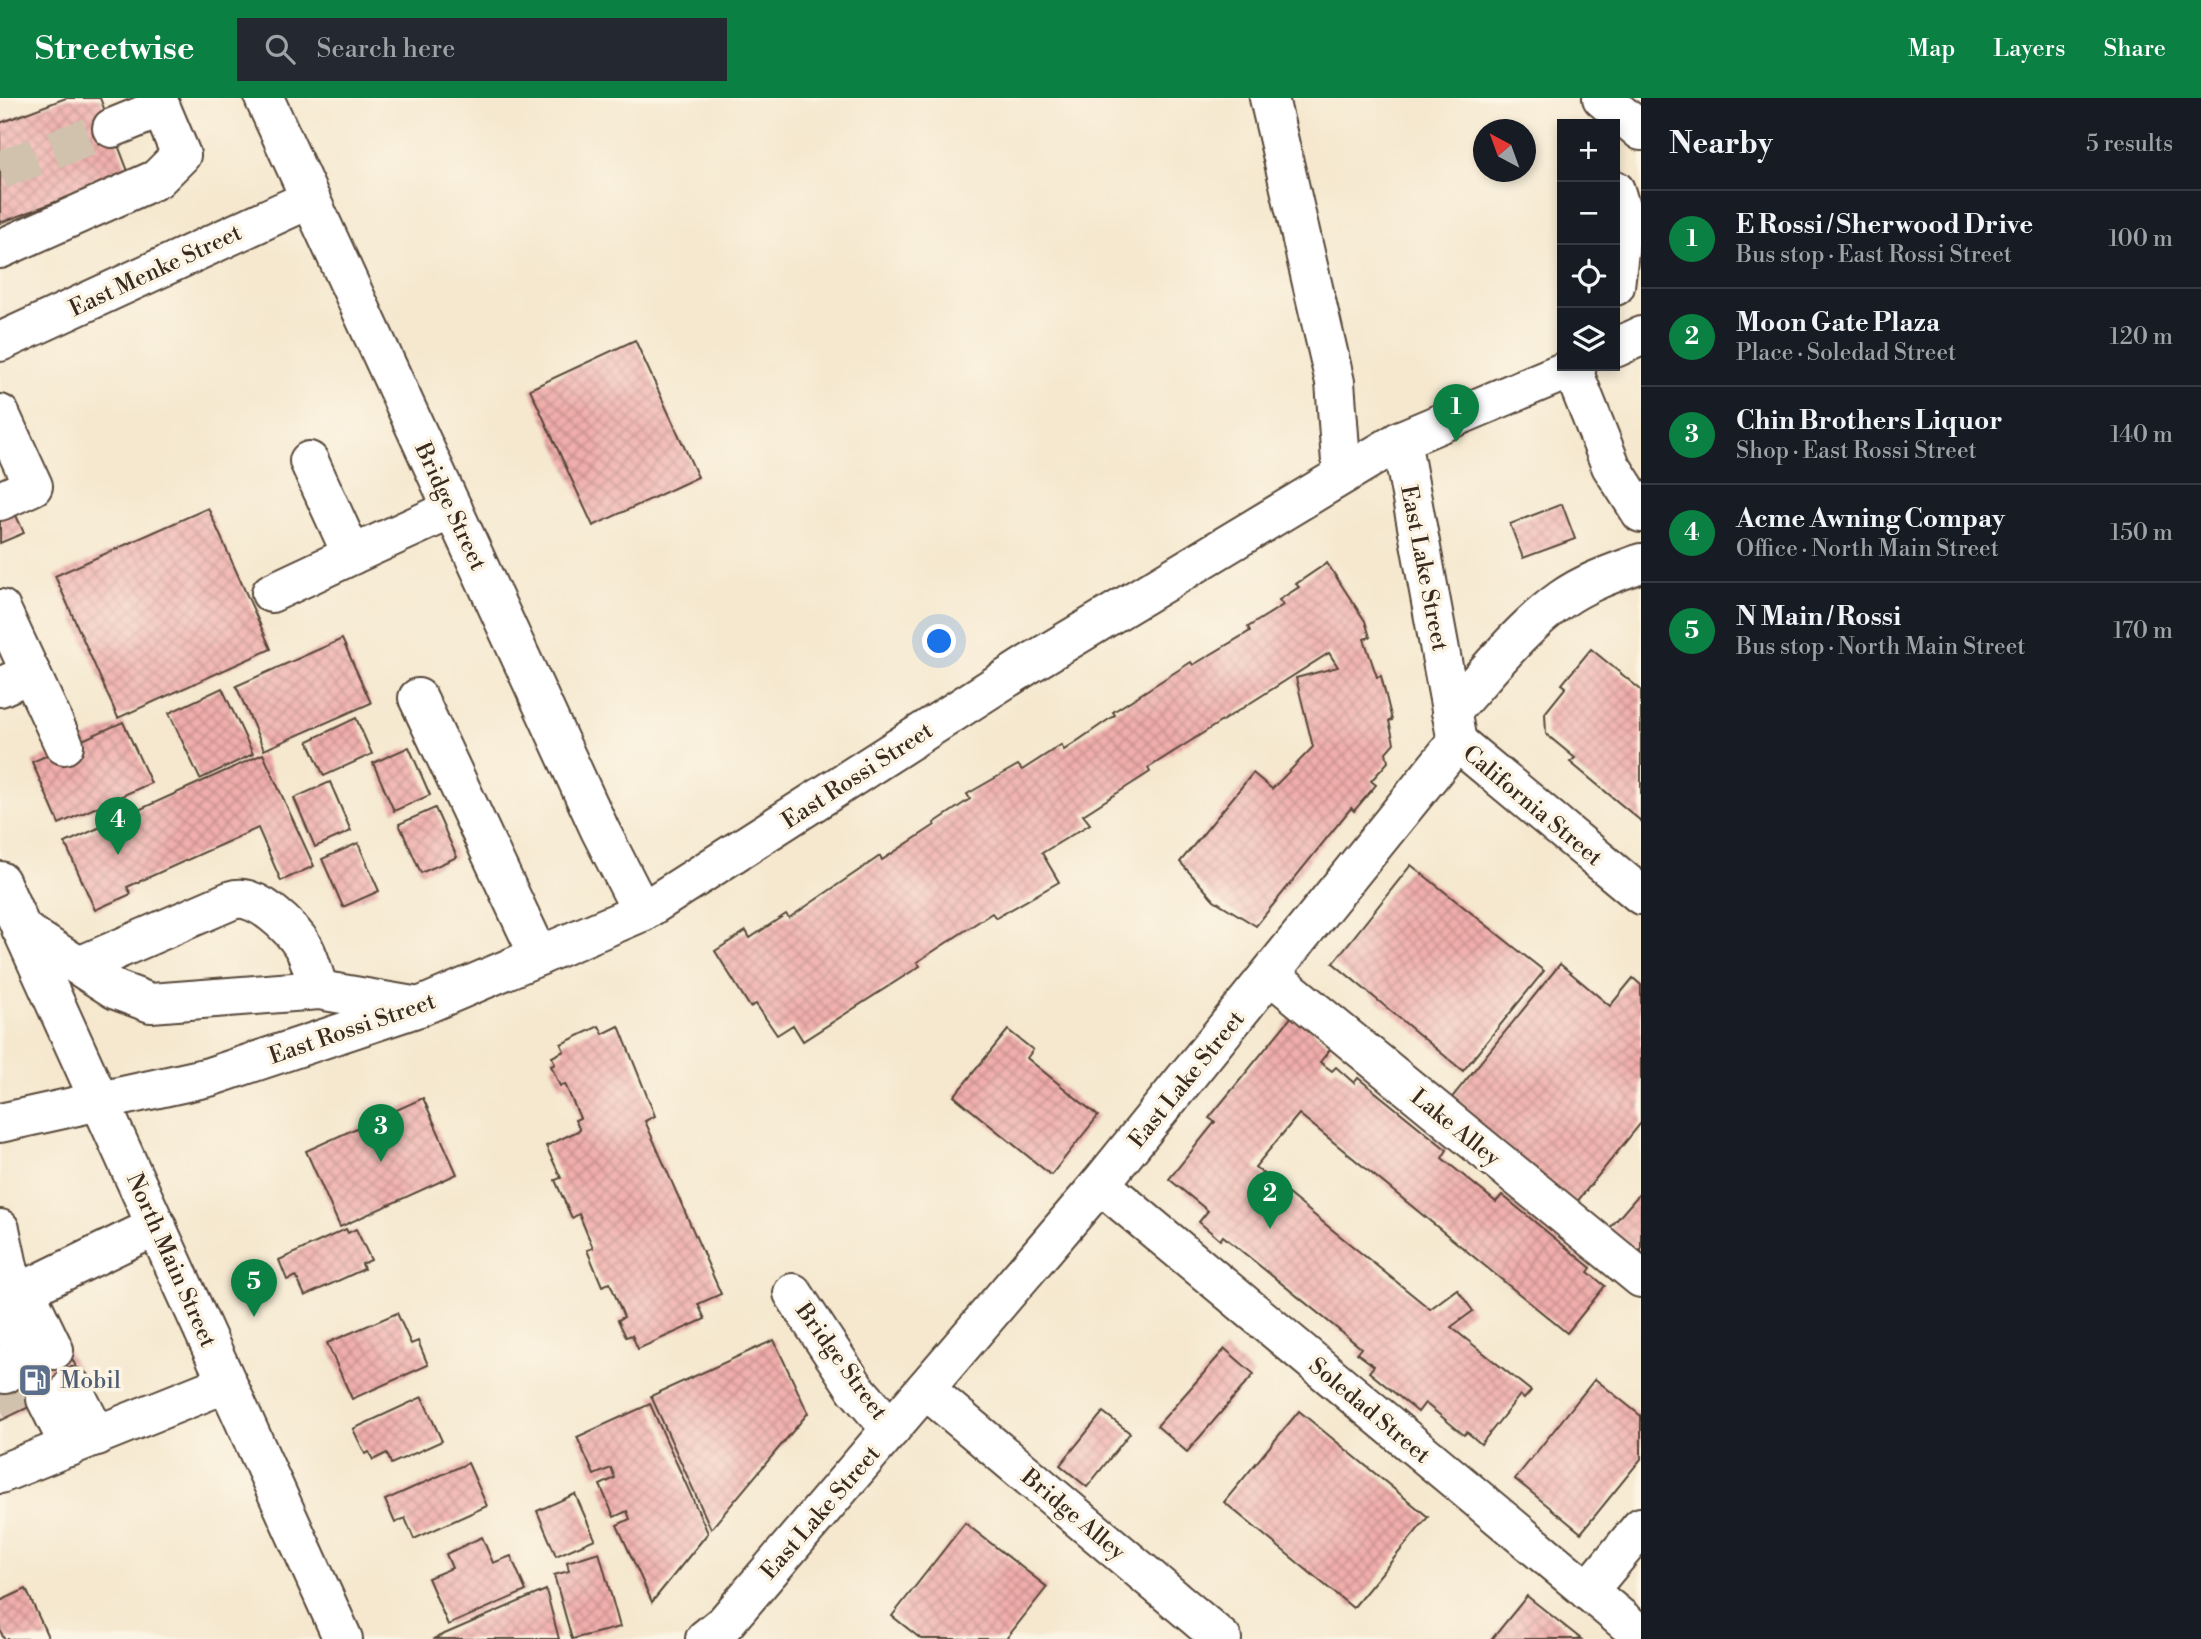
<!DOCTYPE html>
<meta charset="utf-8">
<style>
body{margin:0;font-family:"Libre Bodoni",serif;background:#242831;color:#f1f3f6}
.controls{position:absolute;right:21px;top:21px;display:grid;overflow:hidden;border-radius:0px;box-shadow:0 4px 10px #0003}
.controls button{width:63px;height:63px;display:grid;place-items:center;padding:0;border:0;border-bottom:2px solid #363941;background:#171b24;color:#f1f3f6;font:35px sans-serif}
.compass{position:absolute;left:1473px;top:21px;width:63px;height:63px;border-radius:50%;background:#171b24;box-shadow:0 4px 10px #0003;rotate:319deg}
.you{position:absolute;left:940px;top:544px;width:24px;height:24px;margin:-18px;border:5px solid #fff;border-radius:50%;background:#1a73e8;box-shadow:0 0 0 10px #1a73e833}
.badge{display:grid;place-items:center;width:46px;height:46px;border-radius:50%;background:#0b8043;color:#fff;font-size:23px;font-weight:700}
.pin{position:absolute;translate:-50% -58px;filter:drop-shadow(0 2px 4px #0008)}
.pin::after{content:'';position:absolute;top:37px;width:24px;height:21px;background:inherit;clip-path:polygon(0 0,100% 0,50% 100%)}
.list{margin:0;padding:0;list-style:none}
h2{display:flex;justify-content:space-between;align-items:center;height:91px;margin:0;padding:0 28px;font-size:30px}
h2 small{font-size:23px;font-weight:400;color:#9ea1a6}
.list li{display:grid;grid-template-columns:46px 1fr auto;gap:21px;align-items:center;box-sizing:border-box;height:98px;padding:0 28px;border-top:2px solid #363941}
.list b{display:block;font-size:26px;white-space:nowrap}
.list p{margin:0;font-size:23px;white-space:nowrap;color:#9ea1a6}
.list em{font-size:23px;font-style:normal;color:#9ea1a6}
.icon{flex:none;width:38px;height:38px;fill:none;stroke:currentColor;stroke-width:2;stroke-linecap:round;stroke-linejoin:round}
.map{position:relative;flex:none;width:1641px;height:1541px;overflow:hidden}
header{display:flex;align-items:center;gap:42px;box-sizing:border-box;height:98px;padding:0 35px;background:#0b8043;color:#fff}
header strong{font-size:33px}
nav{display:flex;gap:38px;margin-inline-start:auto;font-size:24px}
.search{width:490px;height:63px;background:#242831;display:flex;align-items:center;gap:18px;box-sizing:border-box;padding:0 24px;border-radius:0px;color:#9ea1a6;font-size:26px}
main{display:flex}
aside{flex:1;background:#171b24}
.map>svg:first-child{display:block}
.building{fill:url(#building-cross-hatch)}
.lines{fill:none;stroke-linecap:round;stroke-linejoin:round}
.minor-tunnel{stroke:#d0c2ac;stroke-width:38;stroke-dasharray:38 19;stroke-linecap:butt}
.minor-casing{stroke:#574639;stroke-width:42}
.major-casing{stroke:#574639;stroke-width:42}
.minor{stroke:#fff;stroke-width:38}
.major{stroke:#fff;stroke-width:38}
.labels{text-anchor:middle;stroke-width:7;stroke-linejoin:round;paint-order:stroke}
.street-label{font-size:23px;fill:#3b2a1e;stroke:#fcf5e5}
.service-label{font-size:23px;fill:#4e5e75;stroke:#fcf5e5;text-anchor:start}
</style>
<header>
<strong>Streetwise</strong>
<div class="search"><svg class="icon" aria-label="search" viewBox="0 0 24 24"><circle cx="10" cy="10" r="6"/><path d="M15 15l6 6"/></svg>Search here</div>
<nav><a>Map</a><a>Layers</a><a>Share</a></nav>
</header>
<main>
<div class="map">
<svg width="1641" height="1541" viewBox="0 0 1641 1541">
<defs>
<pattern id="building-cross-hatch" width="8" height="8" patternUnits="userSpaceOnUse" patternTransform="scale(1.75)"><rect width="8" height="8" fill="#f1aeac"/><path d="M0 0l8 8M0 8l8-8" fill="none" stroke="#c48e8b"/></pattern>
</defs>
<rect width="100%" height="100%" fill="#fcf5e5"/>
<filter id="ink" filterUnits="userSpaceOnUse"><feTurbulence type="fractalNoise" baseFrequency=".0143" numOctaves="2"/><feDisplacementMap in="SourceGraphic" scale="14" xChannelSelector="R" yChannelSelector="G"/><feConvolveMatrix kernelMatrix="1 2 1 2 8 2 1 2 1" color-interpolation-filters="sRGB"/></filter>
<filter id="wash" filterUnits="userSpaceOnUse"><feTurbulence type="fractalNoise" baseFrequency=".00686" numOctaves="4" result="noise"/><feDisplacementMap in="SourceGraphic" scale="28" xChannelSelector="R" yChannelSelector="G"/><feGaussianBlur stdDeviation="1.57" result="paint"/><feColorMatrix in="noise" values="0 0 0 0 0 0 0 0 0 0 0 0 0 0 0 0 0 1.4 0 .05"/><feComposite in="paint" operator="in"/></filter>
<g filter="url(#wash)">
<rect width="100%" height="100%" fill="#f5e8cf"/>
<g id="blocks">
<!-- building -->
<g class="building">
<polygon points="66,0 100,0 129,76 0,125 0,25"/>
<polygon points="635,242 698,379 593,428 530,291"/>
<polygon points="0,382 24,435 0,445"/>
<polygon points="1562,406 1575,441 1523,460 1510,426"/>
<polygon points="208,410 271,551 118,620 55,478"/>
<polygon points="1327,465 1365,523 1370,539 1364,541 1377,579 1381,578 1392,622 1389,623 1394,645 1386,654 1388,664 1371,683 1376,687 1354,713 1351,710 1256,828 1214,802 1180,764 1253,675 1272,691 1313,649 1296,580 1338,569 1329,555 1148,670 1150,674 1083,717 1090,726 1042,755 1059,784 996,820 992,815 917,864 920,868 803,943 793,927 777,937 756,906 750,909 715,853 746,833 750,840 786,816 789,820 880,758 882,762 935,727 934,725 970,701 967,696 1018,667 1022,672 1061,647 1064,652 1115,617 1113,614 1191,564 1193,567 1250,533 1248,529 1283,507 1279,502 1299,489 1296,486"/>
<polygon points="342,541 371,605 264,652 236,588"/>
<polygon points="1591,551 1641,592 1641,723 1570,664 1575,660 1546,636 1545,615 1566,589 1562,586"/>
<polygon points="222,590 253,656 200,681 169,615"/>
<polygon points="356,620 372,656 324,678 308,643"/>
<polygon points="123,624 151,685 59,726 32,664"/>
<polygon points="409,649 430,697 394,713 373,665"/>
<polygon points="263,656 314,768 281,783 258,730 127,789 131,796 95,812 65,745"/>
<polygon points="330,684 351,733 315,749 294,700"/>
<polygon points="435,710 457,759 421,775 399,726"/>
<polygon points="358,745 379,793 343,809 322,761"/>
<polygon points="1411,767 1544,873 1463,973 1333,865"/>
<polygon points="1560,866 1610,908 1633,880 1641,887 1641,1025 1576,1105 1449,1003"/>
<polygon points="1293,917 1332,949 1320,964 1332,973 1336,969 1354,985 1358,980 1447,1052 1442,1060 1496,1104 1502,1097 1591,1170 1588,1174 1605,1188 1567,1235 1299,1016 1255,1069 1430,1211 1457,1191 1473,1213 1451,1229 1531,1293 1524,1301 1520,1297 1481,1346 1467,1334 1464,1337 1425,1305 1418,1314 1369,1274 1374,1268 1357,1255 1361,1250 1223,1138 1220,1142 1199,1124 1208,1113 1169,1081 1215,1024 1209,1020"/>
<polygon points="599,928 603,936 619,928 655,1018 645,1023 721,1196 698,1206 705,1221 638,1251 632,1237 626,1239 618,1222 624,1219 610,1185 602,1188 587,1152 593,1150 579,1116 572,1120 555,1082 561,1080 546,1048 580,1032 575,1022 580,1020 565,986 560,988 551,968 555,966 552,959 564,953 561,946"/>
<polygon points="1008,932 1033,952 1027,960 1098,1018 1051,1077 954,998"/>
<polygon points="423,1000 457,1076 340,1129 306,1053"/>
<polygon points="1641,1094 1641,1158 1609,1131"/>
<polygon points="346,1131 348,1135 356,1131 371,1162 362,1166 364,1171 305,1198 296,1178 287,1182 279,1162"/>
<polygon points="397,1215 411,1246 418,1243 428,1267 352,1301 327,1245"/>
<polygon points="774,1242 808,1315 711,1431 651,1298"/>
<polygon points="65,1246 83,1283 0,1323 0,1278"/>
<polygon points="1225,1251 1254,1276 1187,1354 1157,1328"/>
<polygon points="1595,1281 1641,1318 1641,1361 1581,1435 1515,1381"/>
<polygon points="422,1299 442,1343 391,1366 387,1355 373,1362 369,1354 365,1356 353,1331"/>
<polygon points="650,1306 708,1435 652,1504 617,1427 630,1421 627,1413 614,1419 600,1387 615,1380 611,1370 594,1377 577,1339"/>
<polygon points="1299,1313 1428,1419 1353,1510 1224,1404"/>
<polygon points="1103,1314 1130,1335 1087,1389 1060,1367"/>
<polygon points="468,1365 487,1408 414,1441 405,1420 395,1425 385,1402"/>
<polygon points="575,1396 595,1441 556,1458 537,1413"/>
<polygon points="965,1425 1047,1489 1006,1541 921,1541 892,1518"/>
<polygon points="482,1439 493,1465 511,1458 526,1493 448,1527 428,1480 452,1470 446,1456"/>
<polygon points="599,1454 620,1529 572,1541 554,1477 569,1473 567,1464"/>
<polygon points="26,1491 49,1541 4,1541 0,1532 0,1503"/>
<polygon points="546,1492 559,1541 433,1541"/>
<polygon points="1527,1498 1581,1541 1492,1541"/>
</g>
</g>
</g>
<g filter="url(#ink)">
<use href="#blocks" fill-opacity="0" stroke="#574639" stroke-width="2"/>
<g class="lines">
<!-- minor-tunnel -->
<g class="minor-tunnel">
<polyline points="0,72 112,30"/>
<polyline points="5,1276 23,1313"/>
</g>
<!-- minor casing -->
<g class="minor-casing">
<g id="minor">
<polyline points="264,0 600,732 642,814"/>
<polyline points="1269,0 1335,284 1342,377"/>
<polyline points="112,30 161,10"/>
<polyline points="0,151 157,81 181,57 157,0"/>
<polyline points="0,244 310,101"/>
<polyline points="1615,250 1641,238"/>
<polyline points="1572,270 1611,368 1641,415"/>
<polyline points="0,316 33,388 0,403"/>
<polyline points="309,363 352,457 453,411"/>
<polyline points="271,495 352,457"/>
<polyline points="1,511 64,647"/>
<polyline points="0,589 31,575"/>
<polyline points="418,600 539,858"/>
<path d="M 1451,614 C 1486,576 1520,531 1562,501 C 1586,484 1614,475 1641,465"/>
<polyline points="1457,644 1641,797"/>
<path d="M 79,868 L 232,802 C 256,794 292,830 304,850 C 311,863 314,878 319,892"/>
<polyline points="1271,877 1641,1180"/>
<polyline points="100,1003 209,979 419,909 642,814 1029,566 1401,342 1577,268"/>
<polyline points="1100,1086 1641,1537"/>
<polyline points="0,1131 14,1196"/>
<polyline points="25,1192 54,1252"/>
<polyline points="793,1195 856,1291 891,1331"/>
<polyline points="0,1197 25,1192 157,1128"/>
<polyline points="0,1204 29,1264"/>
<polyline points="0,1266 5,1276"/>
<polyline points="72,1289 97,1338"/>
<polyline points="925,1291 1222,1541"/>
<polyline points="46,1301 70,1349"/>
<polyline points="0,1376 227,1285"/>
<polyline points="1588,1493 1641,1429"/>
<polyline points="705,1541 725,1525 1100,1086 1457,644 1401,342"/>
</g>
</g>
<!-- major casing -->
<g class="major-casing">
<g id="major">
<polyline points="1602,0 1641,33"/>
<polyline points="1615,92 1623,118 1615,188"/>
<polyline points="1572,270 1573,268"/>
<polyline points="0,783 343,1541"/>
<polyline points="21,831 116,892 151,905 319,892 419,909"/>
<polyline points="0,1025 100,1003"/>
</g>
</g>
<!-- minor -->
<use href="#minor" class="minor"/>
<!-- major -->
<use href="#major" class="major"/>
</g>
</g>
<!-- icons -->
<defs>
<g id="fuel-square" transform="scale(1.75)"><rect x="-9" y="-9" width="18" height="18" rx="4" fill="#5c6f8a" stroke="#fcf5e5"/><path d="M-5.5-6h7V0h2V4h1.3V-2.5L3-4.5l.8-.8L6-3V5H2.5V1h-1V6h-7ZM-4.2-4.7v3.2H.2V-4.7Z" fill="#fff"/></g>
</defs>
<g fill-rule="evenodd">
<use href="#fuel-square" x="35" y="1282"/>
</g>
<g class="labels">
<!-- street labels -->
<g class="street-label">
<text transform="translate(155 172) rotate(-25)" y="8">East Menke Street</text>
<text transform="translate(451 408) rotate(65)" y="8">Bridge Street</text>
<text transform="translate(1425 470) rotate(79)" y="8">East Lake Street</text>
<text transform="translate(857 677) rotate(-33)" y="8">East Rossi Street</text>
<text transform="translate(1533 707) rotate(40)" y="8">California Street</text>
<text transform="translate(352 930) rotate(-19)" y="8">East Rossi Street</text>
<text transform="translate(1186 981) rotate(-51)" y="8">East Lake Street</text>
<text transform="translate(1456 1029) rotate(39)" y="8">Lake Alley</text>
<text transform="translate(172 1162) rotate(66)" y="8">North Main Street</text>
<text transform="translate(842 1263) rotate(54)" y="8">Bridge Street</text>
<text transform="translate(1370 1312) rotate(40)" y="8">Soledad Street</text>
<text transform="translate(820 1414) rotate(-49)" y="8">East Lake Street</text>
<text transform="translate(1074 1416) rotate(40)" y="8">Bridge Alley</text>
</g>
<!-- service labels -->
<g class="service-label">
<text x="60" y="1290">Mobil</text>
</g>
</g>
</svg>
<div class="controls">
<button>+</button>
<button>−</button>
<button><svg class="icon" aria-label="locate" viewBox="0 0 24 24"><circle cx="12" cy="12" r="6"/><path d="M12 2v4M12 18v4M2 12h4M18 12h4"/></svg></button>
<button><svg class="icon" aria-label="layers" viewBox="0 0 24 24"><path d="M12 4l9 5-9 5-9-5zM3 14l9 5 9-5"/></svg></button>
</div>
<svg class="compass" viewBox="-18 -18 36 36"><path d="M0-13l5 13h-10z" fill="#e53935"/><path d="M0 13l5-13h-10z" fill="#9ea1a6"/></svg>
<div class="you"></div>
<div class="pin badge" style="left:1456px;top:344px">1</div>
<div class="pin badge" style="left:1270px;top:1131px">2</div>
<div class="pin badge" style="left:381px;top:1064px">3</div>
<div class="pin badge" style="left:118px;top:757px">4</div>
<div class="pin badge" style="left:254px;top:1219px">5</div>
</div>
<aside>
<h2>Nearby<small>5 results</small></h2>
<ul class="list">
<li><span class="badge">1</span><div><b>E Rossi / Sherwood Drive</b><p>Bus stop · East Rossi Street</p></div><em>100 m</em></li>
<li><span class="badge">2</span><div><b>Moon Gate Plaza</b><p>Place · Soledad Street</p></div><em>120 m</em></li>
<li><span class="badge">3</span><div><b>Chin Brothers Liquor</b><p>Shop · East Rossi Street</p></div><em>140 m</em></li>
<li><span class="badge">4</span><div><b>Acme Awning Compay</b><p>Office · North Main Street</p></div><em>150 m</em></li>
<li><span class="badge">5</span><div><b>N Main / Rossi</b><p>Bus stop · North Main Street</p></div><em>170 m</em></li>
</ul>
</aside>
</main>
